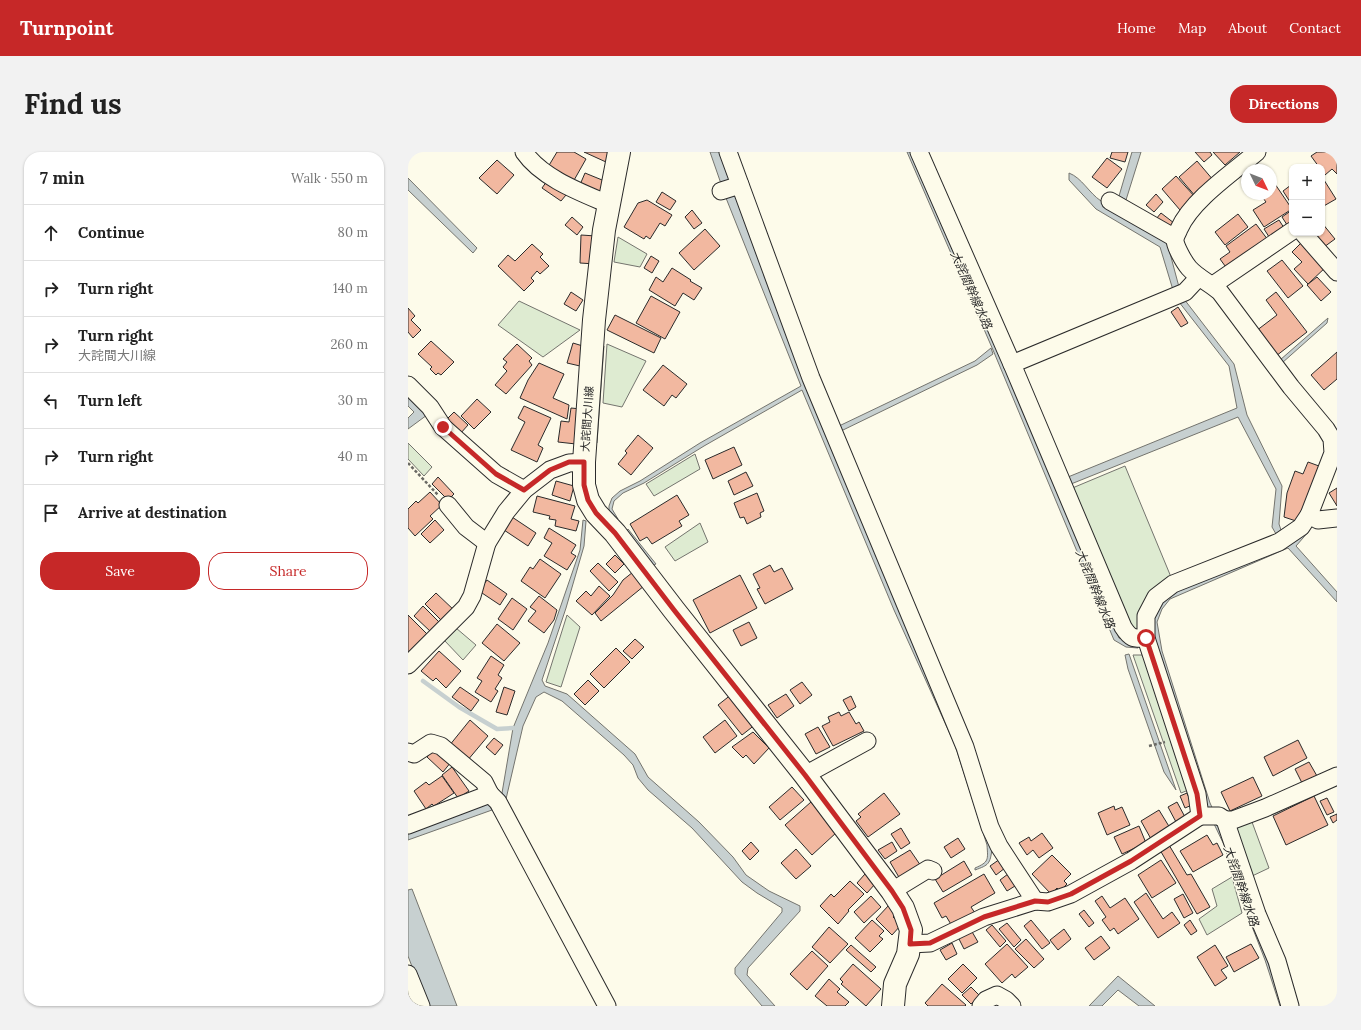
<!DOCTYPE html>
<meta charset="utf-8">
<style>
body{margin:0;font-family:Lora,"Noto Sans JP",serif;background:#f2f2f2;color:#222}
.controls{position:absolute;right:12px;top:12px;display:grid;overflow:hidden;border-radius:8px;box-shadow:0 1px 3px #0004}
.controls button{width:36px;height:36px;display:grid;place-items:center;padding:0;border:0;border-bottom:1px solid #e0e0e0;background:#fff;color:#222;font:20px sans-serif}
.compass{position:absolute;left:833px;top:12px;width:36px;height:36px;border-radius:50%;background:#fff;box-shadow:0 1px 3px #0004;rotate:133deg}
.stop{position:absolute;width:12px;height:12px;margin:-9px;border:3px solid #c62828;border-radius:50%;background:#fff}
.stop.end{background:#c62828;border-color:#fff;box-shadow:0 1px 4px #0008}
.list{margin:0;padding:0;list-style:none}
h2{display:flex;justify-content:space-between;align-items:center;height:52px;margin:0;padding:0 16px;font-size:17px}
h2 small{font-size:13px;font-weight:400;color:#767676}
.list li{display:grid;grid-template-columns:26px 1fr auto;gap:12px;align-items:center;box-sizing:border-box;height:56px;padding:0 16px;border-top:1px solid #e0e0e0}
.list b{display:block;font-size:15px;white-space:nowrap}
.list p{margin:0;font-size:13px;white-space:nowrap;color:#767676}
.list em{font-size:13px;font-style:normal;color:#767676}
.actions{display:flex;gap:8px;padding:12px 16px}
.actions a{flex:1;padding:9px 0;border:1px solid #c62828;border-radius:16px;text-align:center;font-size:14px;color:#c62828}
.actions .main{background:#c62828;color:#fff}
.icon{flex:none;width:22px;height:22px;fill:none;stroke:currentColor;stroke-width:2;stroke-linecap:round;stroke-linejoin:round}
.map{position:relative;flex:none;width:929px;height:854px;overflow:hidden;border-radius:16px}
header{display:flex;align-items:center;gap:24px;box-sizing:border-box;height:56px;padding:0 20px;background:#c62828;color:#fff}
header strong{font-size:19px}
nav{display:flex;gap:22px;margin-inline-start:auto;font-size:14px}
.intro{display:flex;align-items:center;justify-content:space-between;box-sizing:border-box;height:96px;padding:0 24px}
h1{margin:0;font-size:28px}
.button{padding:10px 18px;border-radius:16px;background:#c62828;color:#fff;font-size:14px;font-weight:700}
main{display:flex;gap:24px;padding:0 24px}
aside{flex:1;background:#fff;border-radius:16px;box-shadow:0 1px 3px #0004}
.map>svg:first-child{display:block}
.green{fill:#deebd1;stroke:#74746e}
.water{fill:#c7d0d0;stroke:#74746e}
.lines{fill:none;stroke-linecap:round;stroke-linejoin:round}
.stream{stroke:#c7d0d0;stroke-width:4.5}
.building{fill:#f2b8a0;stroke:#2b2b2b}
.minor-casing{stroke:#2b2b2b;stroke-width:19}
.major-casing{stroke:#2b2b2b;stroke-width:24}
.path{stroke:#6a6964;stroke-width:2.5;stroke-dasharray:3 2;stroke-linecap:butt}
.minor{stroke:#fdfbea;stroke-width:17}
.major{stroke:#fdfbea;stroke-width:22}
.route{stroke:#c62828;stroke-width:5}
.labels{text-anchor:middle;stroke-width:3;stroke-linejoin:round;paint-order:stroke}
.street-label{font-size:11px;fill:#2b2b2b;stroke:#fdfbea}
.water-label{font-size:12px;font-style:italic;fill:#2b2b2b;stroke:#fdfbea}
</style>
<header>
<strong>Turnpoint</strong>
<nav><a>Home</a><a>Map</a><a>About</a><a>Contact</a></nav>
</header>
<div class="intro"><h1>Find us</h1><a class="button">Directions</a></div>
<main>
<aside>
<h2>7 min<small>Walk · 550 m</small></h2>
<ul class="list">
<li><svg class="icon" aria-label="ahead" viewBox="0 0 24 24"><path d="M12 20V5M6 11l6-6 6 6"/></svg><div><b>Continue</b></div><em>80 m</em></li>
<li><svg class="icon" aria-label="right" viewBox="0 0 24 24"><path d="M7 20v-9h11M14 6l5 5-5 5"/></svg><div><b>Turn right</b></div><em>140 m</em></li>
<li><svg class="icon" aria-label="right" viewBox="0 0 24 24"><path d="M7 20v-9h11M14 6l5 5-5 5"/></svg><div><b>Turn right</b><p>大詫間大川線</p></div><em>260 m</em></li>
<li><svg class="icon" aria-label="left" viewBox="0 0 24 24"><path d="M17 20v-9H6M10 6l-5 5 5 5"/></svg><div><b>Turn left</b></div><em>30 m</em></li>
<li><svg class="icon" aria-label="right" viewBox="0 0 24 24"><path d="M7 20v-9h11M14 6l5 5-5 5"/></svg><div><b>Turn right</b></div><em>40 m</em></li>
<li><svg class="icon" aria-label="arrive" viewBox="0 0 24 24"><path d="M6 21V4h12l-3 4 3 4H6"/></svg><div><b>Arrive at destination</b></div></li>
</ul>
<div class="actions"><a class="main">Save</a><a>Share</a></div>
</aside>
<div class="map">
<svg width="929" height="854" viewBox="0 0 929 854">
<rect width="100%" height="100%" fill="#fdfbea"/>
<!-- green -->
<g class="green">
<polygon points="210,85 239,102 232,115 206,110"/>
<polygon points="111,149 172,178 135,205 90,173"/>
<polygon points="199,192 238,209 214,255 195,251"/>
<polygon points="0,291 24,315 16,324 0,307"/>
<polygon points="287,302 292,317 246,344 238,332"/>
<polygon points="717,314 763,425 738,447 732,479 722,474 662,337"/>
<polygon points="292,371 300,390 267,409 257,395"/>
<polygon points="159,463 172,475 153,535 138,530"/>
<polygon points="48,476 68,493 55,508 36,488"/>
<polygon points="725,503 736,503 783,637 773,641"/>
<polygon points="844,670 861,716 842,725 826,676"/>
<polygon points="824,725 834,761 799,783 791,767 809,754 804,737"/>
</g>
<!-- water -->
<g class="water">
<path d="M 302,0 L 314,0 L 551,595 L 584,697 C 582,712 581,713 567,718 L 567,716 C 581,710 580,708 579,693 L 547,593 L 486,458 L 394,238 L 296,294 L 236,331 L 215,341 L 206,349 L 204,357 L 210,367 L 207,368 L 201,360 L 201,354 L 204,346 L 212,339 L 232,329 L 292,291 L 393,234 L 318,46 Z"/>
<polygon points="499,0 506,0 593,200 711,486 729,492 730,496 718,495 706,488 585,198"/>
<polygon points="724,0 733,0 718,48 711,44"/>
<path d="M 661,21 C 674,26 681,41 693,49 C 713,65 737,77 759,90 L 771,135 L 765,138 L 752,95 L 688,57 L 661,28 Z"/>
<polygon points="0,26 69,96 65,101 0,38"/>
<polygon points="776,147 826,212 839,263 874,334 871,372 873,378 868,382 864,375 868,337 830,265 663,332 660,325 829,256 821,214 771,150"/>
<polygon points="920,166 919,171 874,211 872,208"/>
<polygon points="193,193 196,194 189,291 185,290"/>
<polygon points="583,196 585,202 569,213 433,279 431,274 567,209"/>
<polygon points="0,244 19,263 0,277 0,266 6,260 0,254"/>
<polygon points="175,368 178,369 176,394 158,456 134,528 137,534 159,542 227,602 240,625 291,670 325,705 338,723 361,739 392,754 392,759 340,816 339,823 367,854 354,854 327,822 327,816 374,760 374,756 349,741 334,730 284,676 240,638 230,626 225,613 216,603 154,549 136,540 128,545 115,574 98,647 94,641 105,576 140,491 172,398"/>
<polygon points="900,376 902,378 888,394 929,440 929,450 880,396 762,447 754,457 749,470 754,499 802,651 822,694 877,854 872,854 857,808 838,759 818,697 797,653 748,497 744,469 749,456 762,441"/>
<polygon points="220,377 248,412 243,414 217,382"/>
<polygon points="721,502 768,638 756,620 720,517 717,503"/>
<polygon points="80,651 84,658 0,688 0,682"/>
<polygon points="4,737 49,854 19,854 0,804 0,738"/>
<polygon points="710,824 747,854 731,854 710,838 694,854 681,854"/>
</g>
<g class="lines">
<!-- stream -->
<polyline class="stream" points="15,529 51,555 89,577 105,576"/>
</g>
<!-- building -->
<g class="building">
<polygon points="149,0 166,0 178,7 165,30 140,15"/>
<polygon points="176,0 202,0 198,10"/>
<polygon points="704,0 720,0 717,10 702,6"/>
<polygon points="787,0 802,0 804,3 796,10"/>
<polygon points="805,0 832,0 817,13"/>
<polygon points="909,0 929,0 929,22 924,17 917,23 914,19 914,15 911,15 903,4"/>
<polygon points="699,6 714,17 699,36 684,25"/>
<polygon points="89,8 106,23 89,42 71,26"/>
<polygon points="789,9 806,29 788,45 771,25"/>
<polygon points="177,21 199,30 193,45 171,35"/>
<polygon points="768,24 787,45 772,58 754,37"/>
<polygon points="916,28 928,47 914,55 914,29"/>
<polygon points="139,29 158,43 153,49 134,36"/>
<polygon points="867,32 884,57 856,75 845,58 858,50 852,42 863,42 863,35"/>
<polygon points="883,33 884,34 884,53 875,39"/>
<polygon points="254,40 268,49 262,58 248,50"/>
<polygon points="748,42 755,50 746,60 738,53"/>
<polygon points="239,48 264,63 257,74 252,71 242,87 238,84 236,87 216,75 230,51"/>
<polygon points="284,58 294,71 286,77 277,65"/>
<polygon points="884,58 884,75 881,76 874,65"/>
<polygon points="753,61 766,71 762,76 748,67"/>
<polygon points="830,62 840,75 817,93 807,80"/>
<polygon points="164,65 175,75 169,83 157,73"/>
<polygon points="871,68 878,79 863,88 856,77"/>
<polygon points="914,71 927,87 916,95 904,81 914,81"/>
<polygon points="848,72 860,88 820,118 812,107 822,100 818,94"/>
<polygon points="297,77 312,94 286,118 271,101"/>
<polygon points="173,83 188,84 187,112 172,111"/>
<polygon points="896,88 919,114 900,132 886,117 894,110 884,100"/>
<polygon points="124,92 135,102 132,105 141,114 132,122 129,119 123,126 126,129 116,139 90,114 100,103 107,109"/>
<polygon points="243,104 251,109 244,121 236,116"/>
<polygon points="874,108 895,134 880,146 859,119"/>
<polygon points="264,116 283,128 282,129 294,136 286,148 275,141 267,154 241,138 248,125 255,130"/>
<polygon points="909,125 923,140 913,149 899,133"/>
<polygon points="163,140 175,148 168,159 156,152"/>
<polygon points="868,140 899,180 868,204 848,179 869,163 858,148"/>
<polygon points="243,144 272,160 257,187 228,171"/>
<polygon points="770,155 780,171 773,175 763,160"/>
<polygon points="0,156 7,164 3,168 13,178 5,186 0,180"/>
<polygon points="207,163 253,186 246,201 199,178"/>
<polygon points="23,189 46,210 33,223 30,221 28,223 22,217 24,215 10,202"/>
<polygon points="165,191 178,195 172,214 159,211"/>
<polygon points="109,192 124,206 121,209 124,213 98,242 87,233 99,219 95,215 99,210 95,207"/>
<polygon points="929,200 929,227 916,238 903,223"/>
<polygon points="131,211 156,222 145,246 161,253 159,267 112,246 120,228"/>
<polygon points="255,213 279,232 268,246 264,243 256,254 235,238"/>
<polygon points="69,247 83,260 66,277 53,264"/>
<polygon points="116,254 143,266 130,293 135,296 129,310 103,298 117,270 110,266"/>
<polygon points="163,256 173,257 168,292 150,290 153,269 161,270"/>
<polygon points="46,260 60,273 52,282 38,268"/>
<polygon points="230,283 245,296 223,323 210,312 219,301 217,299"/>
<polygon points="326,295 334,313 305,327 297,308"/>
<polygon points="900,310 911,314 891,370 876,365 879,341 887,319 895,322"/>
<polygon points="338,320 345,334 326,343 320,329"/>
<polygon points="30,325 46,342 40,348 24,332"/>
<polygon points="148,329 166,334 162,349 144,343"/>
<polygon points="929,336 929,354 921,341"/>
<polygon points="22,340 34,353 22,364 25,367 7,384 0,376 0,357 8,349 10,351"/>
<polygon points="349,341 356,359 352,361 353,365 339,372 336,365 332,366 326,351"/>
<polygon points="269,343 281,363 271,369 274,374 244,392 239,385 232,389 222,372"/>
<polygon points="129,344 167,354 163,367 171,369 168,379 147,374 148,368 141,367 142,364 125,360"/>
<polygon points="104,365 128,381 120,394 96,378"/>
<polygon points="27,368 36,378 22,391 13,382"/>
<polygon points="141,376 168,393 163,401 168,404 159,418 136,404 144,391 136,386"/>
<polygon points="207,403 216,412 207,421 198,412"/>
<polygon points="132,407 153,422 137,446 113,429 122,415 125,417"/>
<polygon points="190,411 210,430 201,439 182,419"/>
<polygon points="362,413 366,420 374,416 385,437 357,452 349,437 352,436 345,422"/>
<polygon points="225,420 236,434 193,469 187,461 205,443 215,428"/>
<polygon points="332,423 349,456 302,481 285,448"/>
<polygon points="79,428 99,442 92,453 71,439"/>
<polygon points="191,434 202,444 184,463 168,449 178,439 183,444"/>
<polygon points="28,441 48,460 37,472 17,452"/>
<polygon points="131,444 149,458 146,468 136,481 120,469 128,459 122,455"/>
<polygon points="104,446 119,457 105,478 90,467"/>
<polygon points="15,454 32,471 23,480 6,464"/>
<polygon points="0,463 21,484 0,504"/>
<polygon points="341,470 349,486 333,494 325,478"/>
<polygon points="89,472 112,491 96,509 74,491"/>
<polygon points="227,487 236,495 224,507 215,499"/>
<polygon points="208,496 222,510 196,536 182,522"/>
<polygon points="31,499 53,519 38,536 28,526 25,529 13,519"/>
<polygon points="83,504 96,513 90,523 94,526 87,537 90,539 83,550 67,540 74,529 69,526"/>
<polygon points="180,528 191,539 177,553 166,542"/>
<polygon points="394,530 404,543 392,552 382,538"/>
<polygon points="52,535 71,548 63,559 44,545"/>
<polygon points="96,535 107,539 99,563 88,560"/>
<polygon points="324,542 348,572 334,583 310,553"/>
<polygon points="378,542 386,554 369,566 360,553"/>
<polygon points="443,544 448,555 441,559 435,548"/>
<polygon points="431,560 433,564 441,560 448,572 451,570 456,579 425,594 414,574 422,570 420,565"/>
<polygon points="62,568 80,584 59,609 41,594"/>
<polygon points="317,568 329,584 307,601 295,585"/>
<polygon points="410,575 422,595 408,602 397,582"/>
<polygon points="345,580 361,596 346,612 338,603 335,606 324,595"/>
<polygon points="86,586 95,593 87,603 78,595"/>
<polygon points="890,588 899,606 865,624 856,605"/>
<polygon points="27,596 43,610 35,620 19,605"/>
<polygon points="901,610 909,624 894,631 887,617"/>
<polygon points="44,615 61,639 50,646 34,623"/>
<polygon points="34,624 46,641 26,654 24,652 18,657 6,639 18,630 21,633"/>
<polygon points="845,625 854,644 822,659 813,640"/>
<polygon points="384,635 396,648 372,668 361,655"/>
<polygon points="476,641 492,662 460,685 448,669 453,665 450,662"/>
<polygon points="779,641 784,653 777,656 772,644"/>
<polygon points="906,644 920,673 878,693 865,664"/>
<polygon points="919,646 926,660 919,663 912,649"/>
<polygon points="403,650 429,680 404,703 377,673"/>
<polygon points="769,650 777,665 768,670 760,655"/>
<polygon points="706,654 707,658 714,655 722,673 699,683 690,661"/>
<polygon points="751,658 762,676 743,687 733,669"/>
<polygon points="929,662 929,668 925,671 922,665"/>
<polygon points="731,674 738,691 714,702 706,685"/>
<polygon points="493,676 502,691 493,697 483,682"/>
<polygon points="634,681 645,696 631,706 625,698 619,703 611,691 621,685 623,689"/>
<polygon points="799,683 805,693 809,691 815,703 785,720 772,699"/>
<polygon points="550,686 557,697 543,706 536,695"/>
<polygon points="343,690 351,699 342,708 334,699"/>
<polygon points="484,690 489,699 477,707 470,698"/>
<polygon points="761,693 779,723 783,722 802,755 789,762 752,698"/>
<polygon points="388,697 403,714 388,727 373,711"/>
<polygon points="502,698 513,714 492,727 482,710"/>
<polygon points="644,703 663,722 656,729 659,732 652,739 649,736 643,742 624,722"/>
<polygon points="592,707 597,716 588,723 582,714"/>
<polygon points="753,708 768,731 744,746 730,723"/>
<polygon points="556,709 564,723 535,740 527,727"/>
<polygon points="457,722 467,732 459,741 449,731"/>
<polygon points="576,722 587,741 563,755 567,761 544,774 538,764 534,766 526,751"/>
<polygon points="600,722 607,734 599,739 592,728"/>
<polygon points="442,729 456,742 440,758 441,759 430,772 412,754 423,742 426,745"/>
<polygon points="738,741 755,767 764,760 772,771 750,786 726,750"/>
<polygon points="775,742 785,761 776,766 766,747"/>
<polygon points="463,744 473,755 456,771 446,760"/>
<polygon points="694,744 702,756 717,746 731,767 710,782 706,776 702,779 694,768 698,765 687,749"/>
<polygon points="481,753 489,761 485,765 493,773 484,783 468,767"/>
<polygon points="676,758 686,771 681,775 671,762"/>
<polygon points="464,768 476,779 471,784 475,787 462,800 447,786"/>
<polygon points="623,768 642,791 634,797 616,774"/>
<polygon points="782,768 789,779 783,783 776,773"/>
<polygon points="599,771 613,788 606,795 591,777"/>
<polygon points="584,773 598,789 592,795 578,778"/>
<polygon points="421,775 440,792 422,811 404,795"/>
<polygon points="656,777 663,787 650,798 642,788"/>
<polygon points="563,778 570,790 556,797 550,785"/>
<polygon points="693,784 702,796 686,808 677,796"/>
<polygon points="618,787 636,807 626,816 607,797"/>
<polygon points="544,791 549,802 538,808 532,798"/>
<polygon points="599,792 620,815 607,826 604,822 594,831 577,812"/>
<polygon points="843,792 851,806 826,820 818,805"/>
<polygon points="443,793 468,815 463,820 438,798"/>
<polygon points="807,793 820,814 813,818 819,826 807,834 789,805"/>
<polygon points="404,799 420,814 399,838 382,822"/>
<polygon points="445,812 473,837 458,854 433,832 435,830 432,827"/>
<polygon points="555,812 569,826 554,841 540,827"/>
<polygon points="421,827 432,837 429,840 441,850 437,854 419,854 407,844"/>
<polygon points="534,832 558,853 557,854 520,854 517,851"/>
<polygon points="563,835 572,844 563,852 554,843"/>
</g>
<g class="lines">
<!-- minor casing -->
<g class="minor-casing">
<g id="minor">
<path d="M 116,0 C 134,26 172,40 200,52"/>
<polyline points="320,0 403,226 557,595 582,675 591,694 627,749"/>
<path d="M 511,0 L 604,212 L 715,475 C 722,486 725,487 738,486"/>
<path d="M 849,0 C 824,21 784,48 771,77 C 770,80 768,83 767,86 C 766,93 776,110 781,116 C 790,126 802,131 812,140 L 883,235 L 918,277 L 924,287 L 925,301 L 901,363 L 893,375 L 871,390 L 765,432 L 748,445 L 738,464 L 738,486 L 789,642 L 792,664 L 811,664 L 817,668 L 849,762 L 869,809 L 882,854"/>
<polyline points="313,39 332,33"/>
<polyline points="702,49 767,86"/>
<polyline points="895,81 929,120"/>
<polyline points="805,133 884,79"/>
<polyline points="604,212 777,140 791,125"/>
<polyline points="0,233 22,255 35,275 88,322 116,338"/>
<polyline points="40,353 58,375 79,391"/>
<polyline points="901,363 910,368 929,366"/>
<polyline points="0,513 58,455 64,444 79,391 98,360 116,338 142,318 161,311 176,310"/>
<polyline points="0,600 6,602 23,591 33,594 76,630 82,642"/>
<polyline points="397,623 459,589"/>
<polyline points="817,668 825,668 857,656 929,624"/>
<polyline points="0,673 82,642 90,650 199,854"/>
<polyline points="484,739 520,717 525,719"/>
<polyline points="502,792 522,791 576,765 627,749 640,750 663,742 723,709 792,664"/>
<polyline points="0,822 13,854"/>
<polyline points="573,854 578,848 589,843 598,848 604,854"/>
</g>
</g>
<!-- major casing -->
<g class="major-casing">
<polyline id="major" points="211,0 196,78 186,168 176,310 176,333 180,348 188,361 207,381 266,458 397,623 484,739 495,756 503,778 500,802 487,832 485,854"/>
</g>
<!-- path -->
<g class="path">
<polyline points="0,311 30,343"/>
<polyline points="741,594 757,590"/>
</g>
<!-- minor -->
<use href="#minor" class="minor"/>
<!-- major -->
<use href="#major" class="major"/>
</g>
<g class="lines">
<!-- route -->
<polyline class="route" points="35,275 88,322 116,338 142,318 161,310 176,310 176,333 180,348 188,361 207,381 266,458 397,623 484,739 495,756 503,778 502,792 522,791 576,765 627,749 640,750 663,742 723,709 792,664 789,642 738,486"/>
</g>
<g class="labels">
<!-- street labels -->
<g class="street-label">
<text transform="translate(179 267) rotate(-86)" y="4">大詫間大川線</text>
</g>
<!-- water labels -->
<g class="water-label">
<text transform="translate(563 138) rotate(66)" y="4">大詫間幹線水路</text>
<text transform="translate(687 437) rotate(68)" y="4">大詫間幹線水路</text>
<text transform="translate(833 734) rotate(71)" y="4">大詫間幹線水路</text>
</g>
</g>
</svg>
<div class="controls">
<button>+</button>
<button>−</button>
</div>
<svg class="compass" viewBox="-18 -18 36 36"><path d="M0-13l5 13h-10z" fill="#e53935"/><path d="M0 13l5-13h-10z" fill="#767676"/></svg>
<div class="stop" style="left:738px;top:486px"></div>
<div class="stop end" style="left:35px;top:275px"></div>
</div>
</main>
